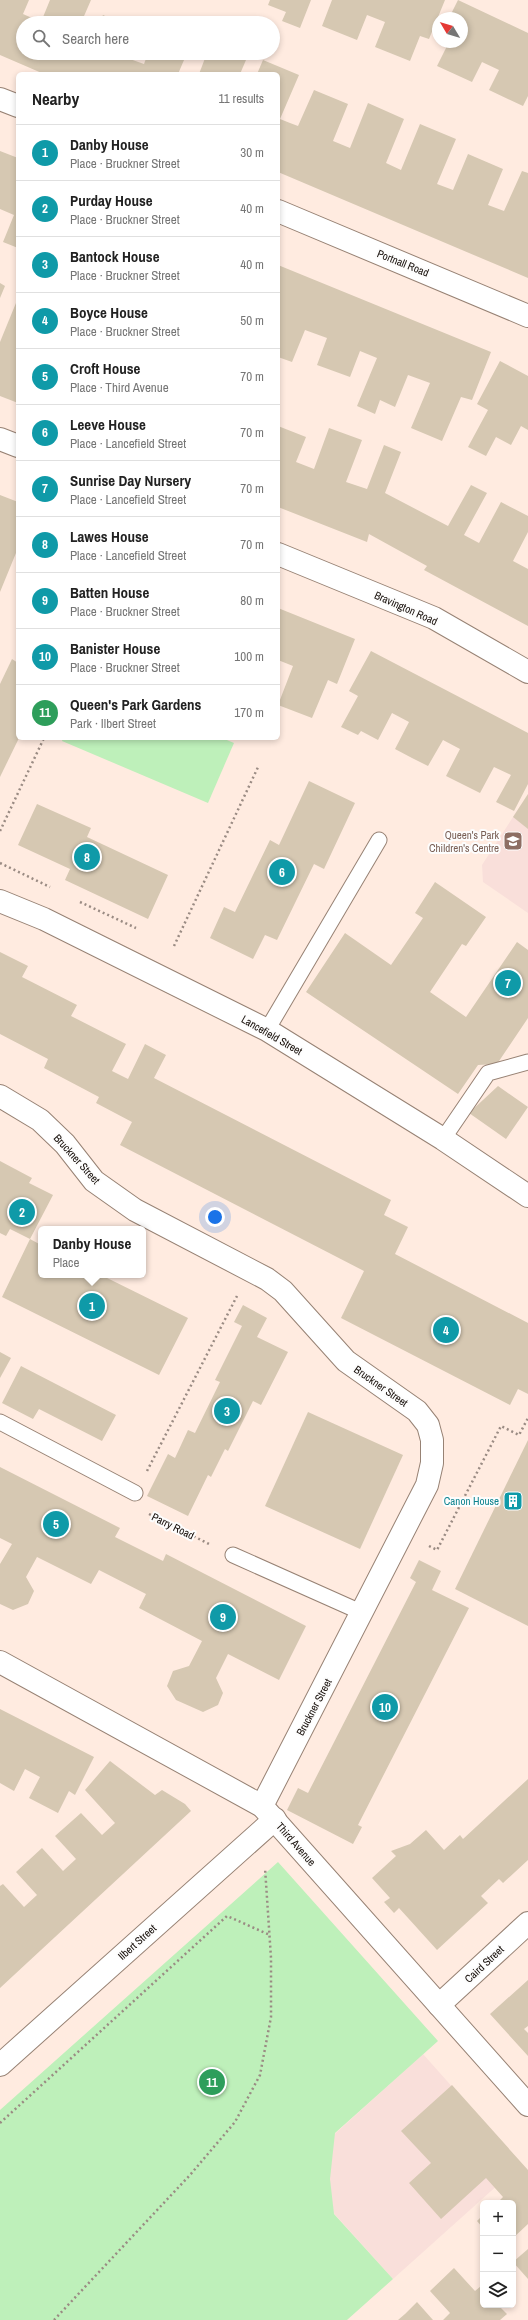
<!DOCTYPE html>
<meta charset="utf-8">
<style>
body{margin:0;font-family:"Archivo Narrow",sans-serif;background:#f2f2f2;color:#222}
.controls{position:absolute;right:12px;bottom:12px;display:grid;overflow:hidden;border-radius:6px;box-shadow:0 2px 6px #0003}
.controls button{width:36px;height:36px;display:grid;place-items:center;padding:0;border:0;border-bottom:1px solid #e0e0e0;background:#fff;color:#222;font:20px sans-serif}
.compass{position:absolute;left:432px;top:12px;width:36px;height:36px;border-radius:50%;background:#fff;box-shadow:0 2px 6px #0003;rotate:308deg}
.you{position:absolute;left:215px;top:1217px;width:14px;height:14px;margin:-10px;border:3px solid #fff;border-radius:50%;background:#1a73e8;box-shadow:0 0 0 6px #1a73e833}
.badge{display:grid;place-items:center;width:26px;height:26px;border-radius:50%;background:#cb3c61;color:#fff;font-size:13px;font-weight:700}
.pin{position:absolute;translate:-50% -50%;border:2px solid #fff;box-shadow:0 1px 4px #0006}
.popup{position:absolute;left:38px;top:1226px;width:108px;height:52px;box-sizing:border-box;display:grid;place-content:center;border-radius:6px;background:#fff;filter:drop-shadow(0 1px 3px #0005);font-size:13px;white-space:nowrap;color:#767676}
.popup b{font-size:15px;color:#222}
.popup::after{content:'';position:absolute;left:50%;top:100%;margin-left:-8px;border:8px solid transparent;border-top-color:#fff}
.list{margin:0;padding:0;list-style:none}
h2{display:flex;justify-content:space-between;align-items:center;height:52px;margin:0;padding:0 16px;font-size:17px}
h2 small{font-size:13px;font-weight:400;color:#767676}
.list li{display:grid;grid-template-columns:26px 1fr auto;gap:12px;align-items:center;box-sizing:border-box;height:56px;padding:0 16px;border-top:1px solid #e0e0e0}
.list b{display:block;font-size:15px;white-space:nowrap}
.list p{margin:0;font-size:13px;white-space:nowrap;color:#767676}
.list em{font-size:13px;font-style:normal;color:#767676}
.icon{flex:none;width:22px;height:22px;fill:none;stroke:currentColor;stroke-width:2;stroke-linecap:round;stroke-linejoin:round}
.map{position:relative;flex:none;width:528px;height:2320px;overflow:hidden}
.search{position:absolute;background:#fff;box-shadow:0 2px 6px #0003;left:16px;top:16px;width:264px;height:44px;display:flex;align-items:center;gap:10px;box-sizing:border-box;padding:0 14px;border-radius:22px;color:#767676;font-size:15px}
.panel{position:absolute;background:#fff;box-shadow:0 2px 6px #0003;left:16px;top:72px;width:264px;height:668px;border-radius:6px}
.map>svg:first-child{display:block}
.education{fill:#f9dfda}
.green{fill:#bef0ba}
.building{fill:#d6c8b2}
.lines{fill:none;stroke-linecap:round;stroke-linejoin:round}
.service-casing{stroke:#978274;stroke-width:17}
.minor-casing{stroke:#978274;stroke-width:24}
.path{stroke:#9a8b83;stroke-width:2.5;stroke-dasharray:2 3;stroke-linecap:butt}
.service{stroke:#fff;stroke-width:15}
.minor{stroke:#fff;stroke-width:22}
.labels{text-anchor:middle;stroke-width:4;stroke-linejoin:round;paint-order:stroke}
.street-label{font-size:11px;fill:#170f0a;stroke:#fdfdfd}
.education-label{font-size:11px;fill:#785e54;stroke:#fdfdfd;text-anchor:end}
.culture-label{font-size:11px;fill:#0d838f;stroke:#fdfdfd;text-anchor:end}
</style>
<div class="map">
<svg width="528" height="2320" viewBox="0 0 528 2320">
<rect width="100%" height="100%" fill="#ffebe0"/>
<!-- education -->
<g class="education">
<polygon points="528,794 528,913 483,882 482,865"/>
<polygon points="423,2054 521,2164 393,2279 295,2170"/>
</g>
<!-- green -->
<g class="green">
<polygon points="63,738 222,738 234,743 208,803 62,741"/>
<polygon points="278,1862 438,2041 335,2133 330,2179 334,2214 393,2279 347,2320 0,2320 0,2110"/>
</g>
<!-- building -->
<g class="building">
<polygon points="0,0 29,0 23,14 41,22 50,0 91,0 81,23 23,23 23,53 129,53 127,58 144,64 148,53 187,53 178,74 44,74 0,55"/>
<polygon points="270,0 311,0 300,28 282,21 286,12 268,5"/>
<polygon points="332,0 445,0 429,39 420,36 410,61 375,47 385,22 367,15 357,40 322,26"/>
<polygon points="458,0 528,33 528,96 523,106 489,90 499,70 482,62 472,82 437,66 447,46 439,42 462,42 462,18 449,18"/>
<polygon points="103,15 120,23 99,23"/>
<polygon points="155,18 167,23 153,23"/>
<polygon points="207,53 249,53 240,74 199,74"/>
<polygon points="263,60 299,75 280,119 290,123 298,126 314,90 348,104 333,141 350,148 368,103 404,119 386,163 401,170 420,124 456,139 437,184 453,190 468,154 503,169 488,205 504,211 522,171 528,173 528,278 278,172 278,74 257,74"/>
<polygon points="0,151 18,158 18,248 3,242 14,215 0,209"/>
<polygon points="278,265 491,352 472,400 461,397 442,441 411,428 430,383 408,375 395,407 380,400 375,414 357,406 377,358 360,351 350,377 317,365 327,338 305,330 292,362 278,357"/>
<polygon points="0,283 5,286 0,298"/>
<polygon points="18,298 18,403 0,396 0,342"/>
<polygon points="500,361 528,376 528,430 521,426 511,445 496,437 486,456 468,447 488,410 477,404"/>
<polygon points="278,426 306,437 296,462 314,469 329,428 362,440 346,482 367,489 384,445 401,452 385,493 448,526 471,485 487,493 464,535 479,543 501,502 528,516 528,532 513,561 528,569 528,626 424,570 427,566 369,534 367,542 278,507"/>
<polygon points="0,495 18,502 18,554 16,553 0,592"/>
<polygon points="278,608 355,639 337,684 328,680 312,718 278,705 293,666 278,660"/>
<polygon points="371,651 528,733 528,784 514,811 496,802 511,775 494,767 480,793 446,776 460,749 443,740 428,766 412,758 395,749 409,722 392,713 378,740 361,731 358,735 341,727 358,696 349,691"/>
<polygon points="12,659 18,663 19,738 0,777 0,684"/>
<polygon points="309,781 355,803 324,869 314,864 277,940 265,935 253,959 210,938 224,907 235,912 270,840 279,845"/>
<polygon points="528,794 528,829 513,817"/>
<polygon points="37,804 91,828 87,837 168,875 148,919 65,880 70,869 18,845"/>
<polygon points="435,882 486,917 466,946 462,944 430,992 466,1017 517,942 528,950 528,1018 497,1064 478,1065 458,1094 306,992 345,933 391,965 423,918 415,913"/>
<polygon points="0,952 28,966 22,977 77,1005 71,1016 126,1044 112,1071 128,1079 145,1044 166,1055 154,1078 391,1200 384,1215 408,1227 395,1254 528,1323 528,1394 518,1389 510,1405 341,1318 364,1271 120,1145 132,1122 96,1103 99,1097 44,1068 48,1059 0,1034"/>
<polygon points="498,1086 528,1107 506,1139 469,1113"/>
<polygon points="0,1161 32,1178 29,1183 53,1195 30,1239 10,1229 6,1236 0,1233"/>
<polygon points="30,1239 41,1245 41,1275 101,1275 188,1318 159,1375 2,1297"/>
<polygon points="243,1305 267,1318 257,1337 288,1352 261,1405 253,1401 228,1451 225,1449 211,1477 208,1475 188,1516 147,1496 168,1454 175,1458 188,1430 195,1433 220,1382 215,1380 242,1326 234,1322"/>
<polygon points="0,1352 11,1358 0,1378"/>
<polygon points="21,1366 116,1415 102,1441 39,1409 33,1419 2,1403"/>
<polygon points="308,1412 403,1455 360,1549 265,1506"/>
<polygon points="528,1440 528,1626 455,1589"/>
<polygon points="0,1467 120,1528 115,1537 163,1561 166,1554 306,1626 279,1680 228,1654 216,1678 223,1693 218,1705 203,1712 176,1700 167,1686 173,1671 189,1666 202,1641 139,1608 146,1594 99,1570 91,1584 37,1557 26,1577 34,1591 28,1604 13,1610 0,1604 0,1564 12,1544 0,1538"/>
<polygon points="419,1560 441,1571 432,1590 469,1608 358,1825 362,1827 353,1844 287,1810 298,1788 308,1793 416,1582 410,1578"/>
<polygon points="0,1709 94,1757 75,1795 69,1791 58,1813 29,1798 40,1777 25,1769 14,1791 0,1783"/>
<polygon points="110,1761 155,1795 162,1790 185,1804 191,1811 0,1988 0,1886 3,1884 24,1907 37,1895 16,1872 42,1848 63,1871 76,1859 55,1836 81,1813 102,1835 115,1823 85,1790"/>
<polygon points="528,1779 528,1860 503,1883 499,1879 481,1896 488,1903 437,1950 399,1908 394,1913 384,1902 390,1898 372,1878 396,1856 391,1851 410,1844 426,1830 444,1850 460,1835 463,1839"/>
<polygon points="528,1980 528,2026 524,2029 528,2033 528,2056 490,2014"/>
<polygon points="452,2085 528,2170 528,2224 513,2238 513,2203 497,2203 503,2197 486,2178 441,2219 409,2183 431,2163 401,2131"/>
<polygon points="483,2215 483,2228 477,2221"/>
<polygon points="528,2249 528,2279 513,2262"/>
<polygon points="454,2268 475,2291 481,2286 483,2288 483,2305 498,2305 507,2314 500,2320 443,2320 450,2313 430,2291"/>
<polygon points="417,2302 433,2320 398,2320 405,2314"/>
</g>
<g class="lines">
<!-- service casing -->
<g class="service-casing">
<g id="service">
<polyline points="267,1030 379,840"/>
<polyline points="443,1139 488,1073 528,1062"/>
<polyline points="0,1422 135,1493"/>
<polyline points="233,1555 363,1613"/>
</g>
</g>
<!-- minor casing -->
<g class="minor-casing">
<g id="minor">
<polyline points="0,99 18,106"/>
<polyline points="278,211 528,316"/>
<polyline points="0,439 18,446"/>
<polyline points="278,554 434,618 528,672"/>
<polyline points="0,901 44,919 267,1030 443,1139 528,1196"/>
<polyline points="0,1096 40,1120 65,1144 94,1181 135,1210 267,1279 283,1291 346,1361 417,1411 428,1425 432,1440 432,1463 427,1485 262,1806"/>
<polyline points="0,1662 262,1806 528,2105"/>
<polyline points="439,2005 528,1923"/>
<polyline points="0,2065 275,1819"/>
</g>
</g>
<!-- path -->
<g class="path">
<polyline points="0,831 44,738"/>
<polyline points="0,863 50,887"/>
<polyline points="80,902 136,928"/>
<polyline points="174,946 259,765"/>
<polyline points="147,1471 237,1296"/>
<polyline points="149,1514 211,1545"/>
<polyline points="429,1546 437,1550 501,1426 519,1435 528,1418"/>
<polyline points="0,2123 227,1916 270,1935"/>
<polyline points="54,2320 190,2175 235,2122 260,2075 271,2017 271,1958 265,1868"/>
</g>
<!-- service -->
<use href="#service" class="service"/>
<!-- minor -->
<use href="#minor" class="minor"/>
</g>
<!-- icons -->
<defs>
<g id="school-square" transform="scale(1)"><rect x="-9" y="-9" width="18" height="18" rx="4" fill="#8d6e63" stroke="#fdfdfd"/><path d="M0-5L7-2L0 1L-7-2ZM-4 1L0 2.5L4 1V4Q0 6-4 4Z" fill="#fff"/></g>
<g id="building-square" transform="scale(1)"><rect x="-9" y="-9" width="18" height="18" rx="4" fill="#0f9aa8" stroke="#fdfdfd"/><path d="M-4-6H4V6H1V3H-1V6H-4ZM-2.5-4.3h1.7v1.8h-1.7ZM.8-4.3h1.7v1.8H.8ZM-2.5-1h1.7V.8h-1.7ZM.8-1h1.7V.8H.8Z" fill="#fff"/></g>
</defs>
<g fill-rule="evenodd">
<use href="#school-square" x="513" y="841"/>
<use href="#building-square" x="513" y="1501"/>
</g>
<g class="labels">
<!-- street labels -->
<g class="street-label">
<text transform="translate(403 263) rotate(22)" y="4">Portnall Road</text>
<text transform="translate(406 608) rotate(24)" y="4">Bravington Road</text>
<text transform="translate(272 1035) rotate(30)" y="4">Lancefield Street</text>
<text transform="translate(77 1159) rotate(48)" y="4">Bruckner Street</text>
<text transform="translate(381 1386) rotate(35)" y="4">Bruckner Street</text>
<text transform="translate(173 1526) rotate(26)" y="4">Parry Road</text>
<text transform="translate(314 1707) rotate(-62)" y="4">Bruckner Street</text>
<text transform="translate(296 1844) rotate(49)" y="4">Third Avenue</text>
<text transform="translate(137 1942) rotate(-42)" y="4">Ilbert Street</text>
<text transform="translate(484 1964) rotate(-43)" y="4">Caird Street</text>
</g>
<!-- education labels -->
<g class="education-label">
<text x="499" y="839">Queen's Park<tspan x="499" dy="13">Children's Centre</tspan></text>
</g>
<!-- culture labels -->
<g class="culture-label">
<text x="499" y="1505">Canon House</text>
</g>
</g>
</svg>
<div class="controls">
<button>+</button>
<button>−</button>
<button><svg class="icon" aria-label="layers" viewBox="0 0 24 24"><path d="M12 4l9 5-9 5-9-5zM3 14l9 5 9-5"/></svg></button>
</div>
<svg class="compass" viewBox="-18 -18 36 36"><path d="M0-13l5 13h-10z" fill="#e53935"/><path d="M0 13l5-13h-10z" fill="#767676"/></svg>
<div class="you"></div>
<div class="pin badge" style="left:92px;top:1306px;background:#0f9aa8">1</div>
<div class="popup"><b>Danby House</b>Place</div>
<div class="pin badge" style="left:22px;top:1212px;background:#0f9aa8">2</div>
<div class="pin badge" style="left:227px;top:1411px;background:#0f9aa8">3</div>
<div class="pin badge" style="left:446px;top:1330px;background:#0f9aa8">4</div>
<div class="pin badge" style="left:56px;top:1524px;background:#0f9aa8">5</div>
<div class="pin badge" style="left:282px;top:872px;background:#0f9aa8">6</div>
<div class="pin badge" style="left:508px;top:983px;background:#0f9aa8">7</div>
<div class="pin badge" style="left:87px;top:857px;background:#0f9aa8">8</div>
<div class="pin badge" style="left:223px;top:1617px;background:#0f9aa8">9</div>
<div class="pin badge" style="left:385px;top:1707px;background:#0f9aa8">10</div>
<div class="pin badge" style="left:212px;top:2082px;background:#2e9e5b">11</div>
<div class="search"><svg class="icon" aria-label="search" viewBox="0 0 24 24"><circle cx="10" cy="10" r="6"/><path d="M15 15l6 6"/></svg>Search here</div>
<section class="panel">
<h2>Nearby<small>11 results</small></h2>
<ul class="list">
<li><span class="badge" style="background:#0f9aa8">1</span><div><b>Danby House</b><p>Place · Bruckner Street</p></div><em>30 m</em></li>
<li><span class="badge" style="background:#0f9aa8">2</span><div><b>Purday House</b><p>Place · Bruckner Street</p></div><em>40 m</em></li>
<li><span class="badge" style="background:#0f9aa8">3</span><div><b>Bantock House</b><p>Place · Bruckner Street</p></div><em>40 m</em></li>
<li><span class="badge" style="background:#0f9aa8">4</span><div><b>Boyce House</b><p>Place · Bruckner Street</p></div><em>50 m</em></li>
<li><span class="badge" style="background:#0f9aa8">5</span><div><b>Croft House</b><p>Place · Third Avenue</p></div><em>70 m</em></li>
<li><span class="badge" style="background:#0f9aa8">6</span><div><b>Leeve House</b><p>Place · Lancefield Street</p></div><em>70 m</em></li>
<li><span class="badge" style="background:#0f9aa8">7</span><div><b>Sunrise Day Nursery</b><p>Place · Lancefield Street</p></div><em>70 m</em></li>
<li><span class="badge" style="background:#0f9aa8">8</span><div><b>Lawes House</b><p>Place · Lancefield Street</p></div><em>70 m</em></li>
<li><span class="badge" style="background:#0f9aa8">9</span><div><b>Batten House</b><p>Place · Bruckner Street</p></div><em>80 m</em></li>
<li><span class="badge" style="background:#0f9aa8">10</span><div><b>Banister House</b><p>Place · Bruckner Street</p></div><em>100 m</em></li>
<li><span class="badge" style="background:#2e9e5b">11</span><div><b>Queen's Park Gardens</b><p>Park · Ilbert Street</p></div><em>170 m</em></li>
</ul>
</section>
</div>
